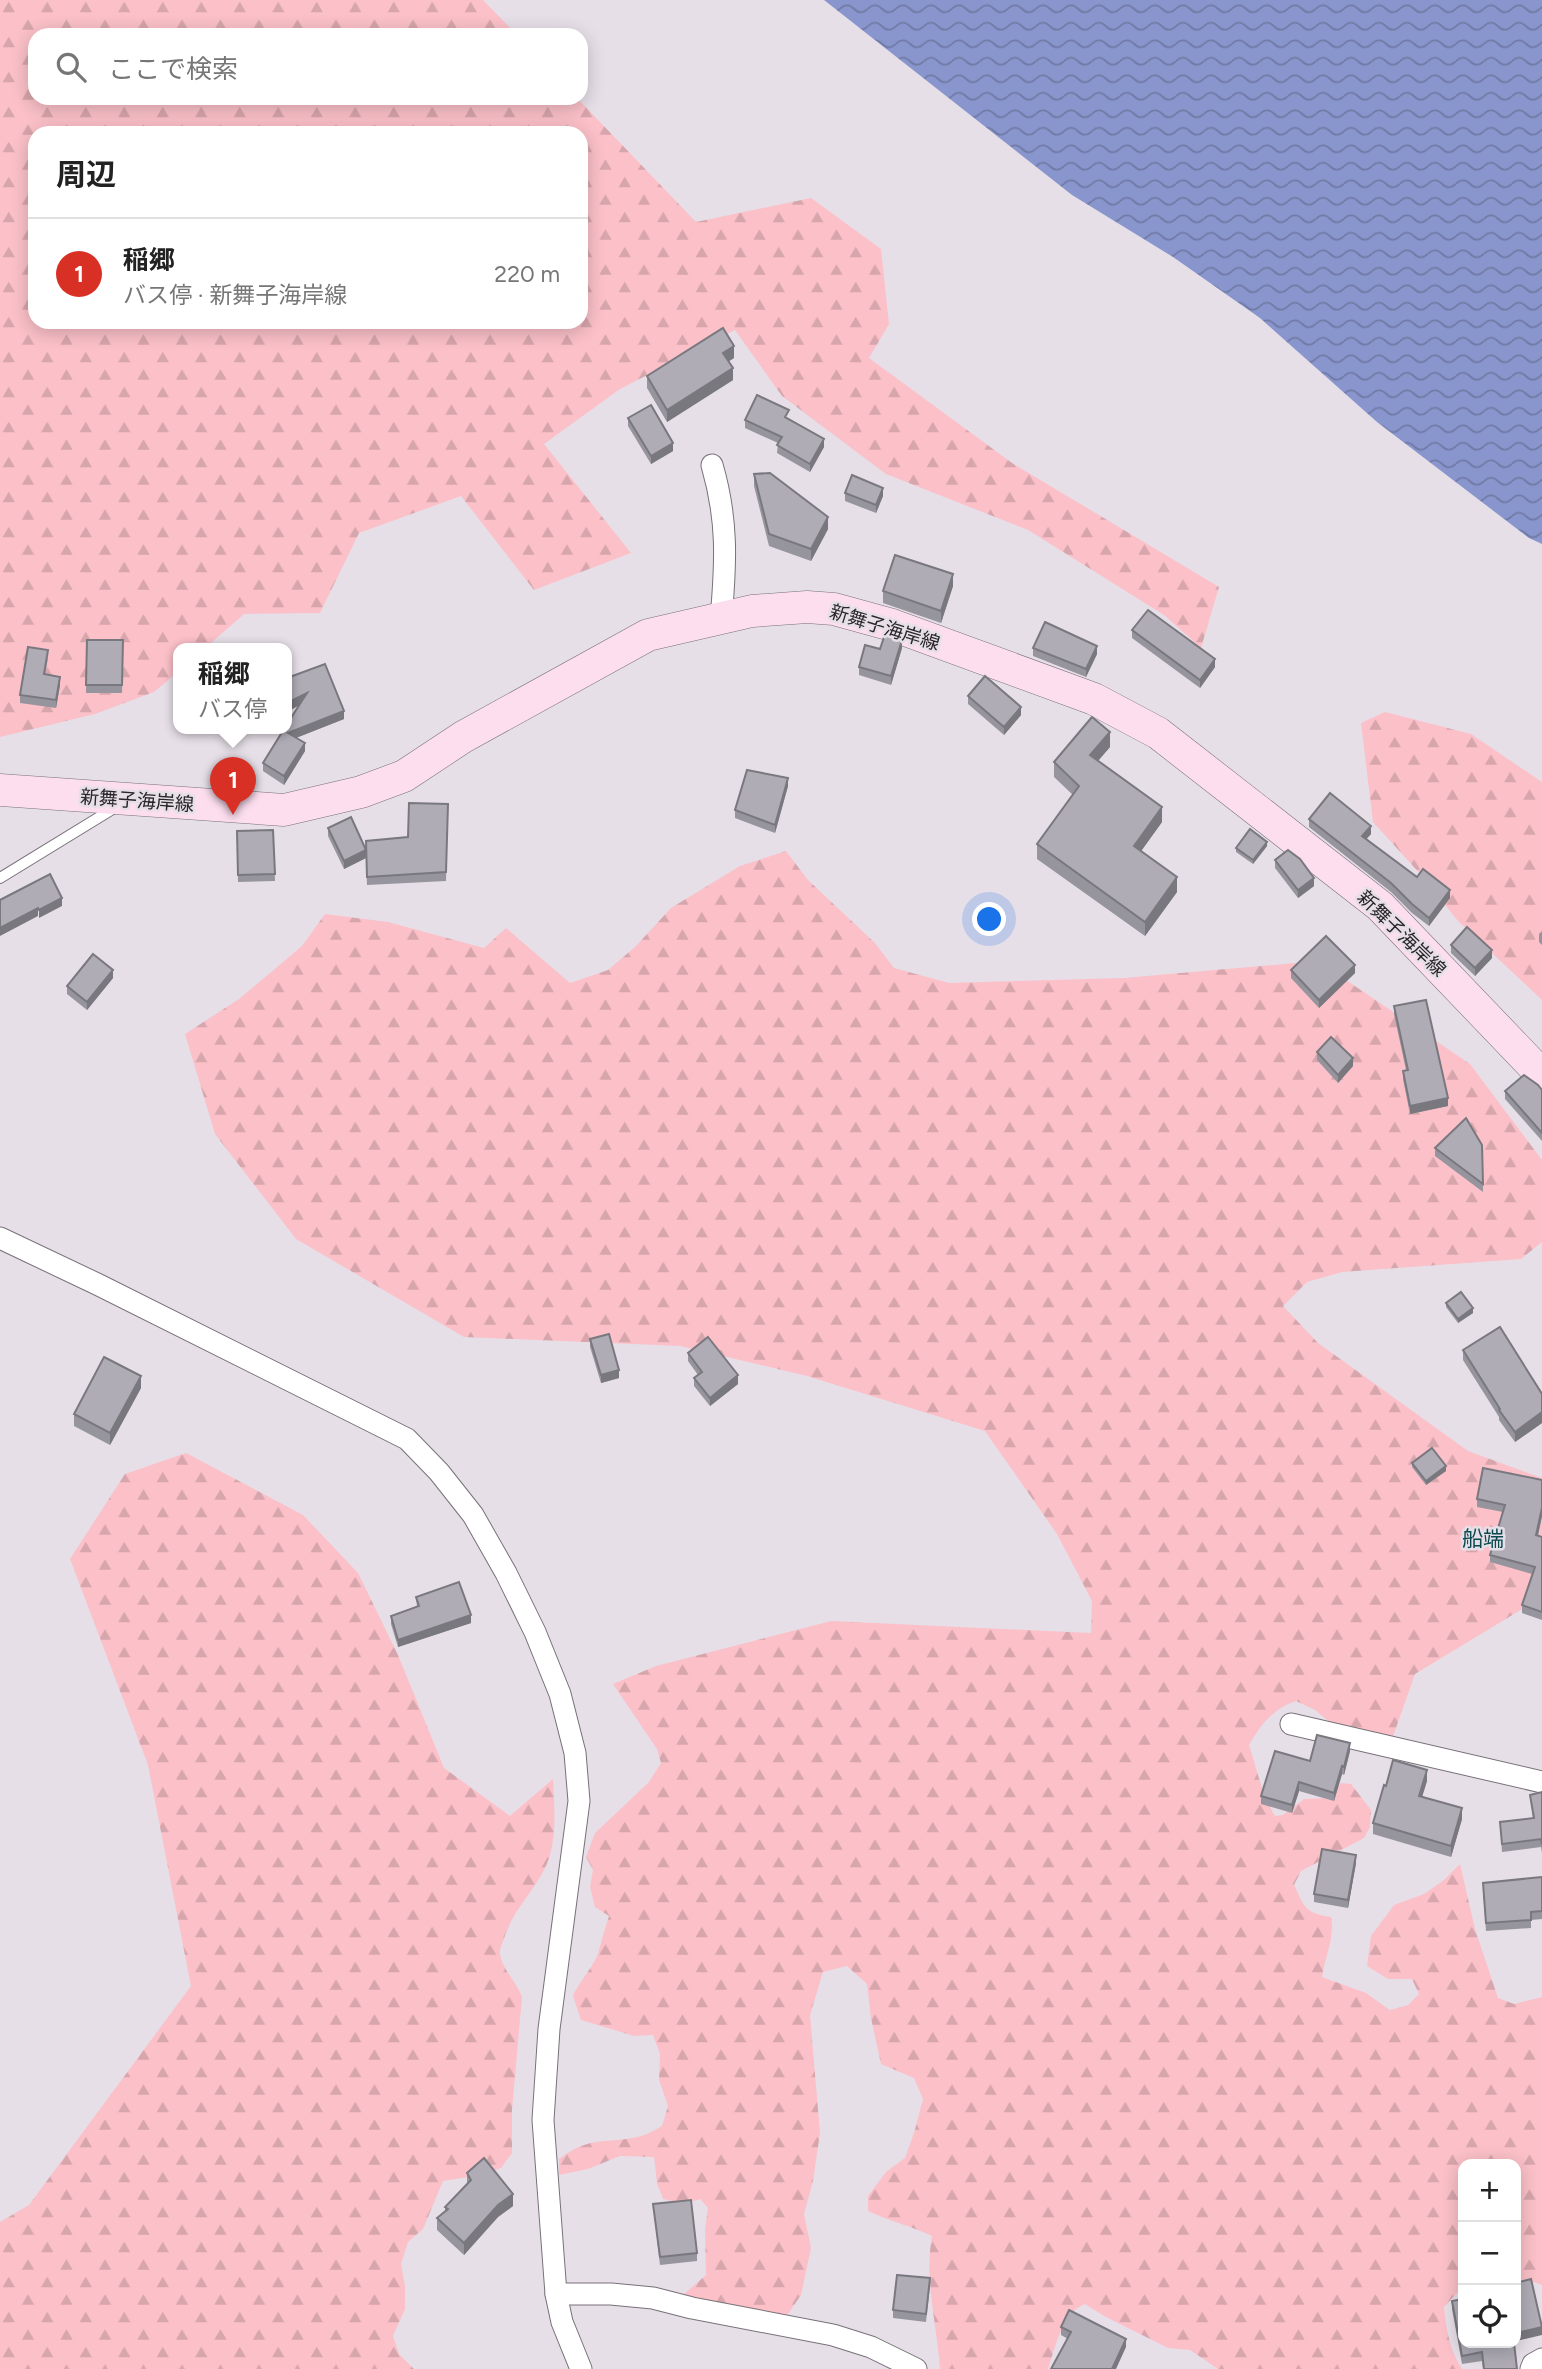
<!DOCTYPE html>
<html lang="ja">
<meta charset="utf-8">
<style>
body{margin:0;font-family:Figtree,"Noto Sans JP",sans-serif;background:#f2f2f2;color:#222}
.controls{position:absolute;right:21px;bottom:21px;display:grid;overflow:hidden;border-radius:14px;box-shadow:0 4px 18px #0003}
.controls button{width:63px;height:63px;display:grid;place-items:center;padding:0;border:0;border-bottom:2px solid #e0e0e0;background:#fff;color:#222;font:35px sans-serif}
.you{position:absolute;left:990px;top:920px;width:24px;height:24px;margin:-18px;border:5px solid #fff;border-radius:50%;background:#1a73e8;box-shadow:0 0 0 10px #1a73e833}
.badge{display:grid;place-items:center;width:46px;height:46px;border-radius:50%;background:#d93025;color:#fff;font-size:23px;font-weight:700}
.pin{position:absolute;translate:-50% -58px;filter:drop-shadow(0 2px 4px #0008)}
.pin::after{content:'';position:absolute;top:37px;width:24px;height:21px;background:inherit;clip-path:polygon(0 0,100% 0,50% 100%)}
.popup{position:absolute;left:173px;top:643px;width:119px;height:91px;box-sizing:border-box;display:grid;place-content:center;border-radius:14px;background:#fff;filter:drop-shadow(0 2px 5px #0005);font-size:23px;white-space:nowrap;color:#767676}
.popup b{font-size:26px;color:#222}
.popup::after{content:'';position:absolute;left:50%;top:100%;margin-left:-14px;border:14px solid transparent;border-top-color:#fff}
.list{margin:0;padding:0;list-style:none}
h2{display:flex;justify-content:space-between;align-items:center;height:91px;margin:0;padding:0 28px;font-size:30px}
h2 small{font-size:23px;font-weight:400;color:#767676}
.list li{display:grid;grid-template-columns:46px 1fr auto;gap:21px;align-items:center;box-sizing:border-box;height:112px;padding:0 28px;border-top:2px solid #e0e0e0}
.list b{display:block;font-size:26px;white-space:nowrap}
.list p{margin:0;font-size:23px;white-space:nowrap;color:#767676}
.list em{font-size:23px;font-style:normal;color:#767676}
.icon{flex:none;width:38px;height:38px;fill:none;stroke:currentColor;stroke-width:2;stroke-linecap:round;stroke-linejoin:round}
.map{position:relative;flex:none;width:1542px;height:2369px;overflow:hidden}
.search{position:absolute;background:#fff;box-shadow:0 4px 18px #0003;left:28px;top:28px;width:560px;height:77px;display:flex;align-items:center;gap:18px;box-sizing:border-box;padding:0 24px;border-radius:21px;color:#767676;font-size:26px}
.panel{position:absolute;background:#fff;box-shadow:0 4px 18px #0003;left:28px;top:126px;width:560px;height:203px;border-radius:21px}
.map>svg:first-child{display:block}
.forest{fill:url(#forest-firs);fill-rule:evenodd}
.water{fill:url(#water-waves)}
.lines{fill:none;stroke-linecap:round;stroke-linejoin:round}
.lane-casing{stroke:#787179;stroke-width:12}
.street-casing{stroke:#787179;stroke-width:23}
.secondary-casing{stroke:#787179;stroke-width:33}
.lane{stroke:#fff;stroke-width:10}
.street{stroke:#fff;stroke-width:21}
.secondary{stroke:#fcdeef;stroke-width:32}
.wall{fill:#96949d}
.shaded-wall{fill:#7a787f}
.building{fill:#afacb6;stroke:#7a787f;stroke-width:2}
.labels{text-anchor:middle;stroke-width:5;stroke-linejoin:round;paint-order:stroke}
.street-label{font-size:19px;fill:#292629;stroke:#e7dfe8}
.neighbourhood-label{font-size:21px;fill:#094a4f;stroke:#e7dfe8}
</style>
<div class="map">
<svg width="1542" height="2369" viewBox="0 0 1542 2369">
<defs>
<pattern id="forest-firs" width="22" height="20" patternUnits="userSpaceOnUse" patternTransform="scale(1.75)"><rect width="22" height="20" fill="#fbc0c8"/><path d="M5 1l3.5 6h-7zM16 11l3.5 6h-7z" fill="#d7a5ac"/></pattern>
<pattern id="water-waves" width="16" height="10" patternUnits="userSpaceOnUse" patternTransform="scale(1.75)"><rect width="16" height="10" fill="#8996cd"/><path d="M0 5q4-4 8 0t8 0" fill="none" stroke="#707aa6"/></pattern>
</defs>
<rect width="100%" height="100%" fill="#e7dfe8"/>
<!-- forest -->
<g class="forest">
<path d="M 0,0 L 483,0 L 517,35 L 35,35 L 35,98 L 577,98 L 696,222 L 811,198 L 881,249 L 889,324 L 869,358 L 1012,463 L 1219,587 L 1201,648 L 1164,615 L 1028,530 L 886,474 L 782,396 L 735,330 L 620,389 L 544,444 L 631,553 L 534,590 L 461,496 L 359,533 L 320,613 L 244,614 L 204,649 L 179,649 L 179,671 L 154,692 L 95,714 L 0,737 ZM 35,133 L 581,133 L 581,322 L 35,322 Z"/>
<polygon points="1385,712 1471,734 1542,782 1542,1000 1458,921 1423,877 1373,822 1361,723"/>
<path d="M 786,851 L 808,880 L 875,943 L 894,968 L 949,983 L 1124,978 L 1318,961 L 1470,1064 L 1542,1160 L 1542,1242 L 1521,1259 L 1342,1272 L 1307,1282 L 1283,1306 L 1318,1343 L 1468,1451 L 1542,1478 L 1542,1597 L 1415,1674 L 1391,1742 L 1338,1729 L 1315,1710 L 1296,1701 C 1273,1709 1261,1724 1249,1745 C 1257,1769 1261,1793 1275,1816 L 1283,1815 L 1304,1799 L 1329,1798 L 1341,1783 L 1351,1784 L 1371,1810 L 1370,1827 L 1364,1838 L 1301,1871 L 1294,1885 C 1305,1908 1305,1913 1331,1917 C 1335,1938 1325,1956 1322,1977 L 1366,1993 L 1390,2010 L 1408,2005 L 1419,1994 L 1412,1979 L 1388,1979 L 1367,1966 L 1371,1936 L 1394,1905 L 1424,1894 L 1444,1880 L 1460,1864 L 1475,1929 L 1498,1998 L 1514,2004 L 1542,1997 L 1542,2285 L 1534,2282 L 1516,2283 L 1516,2164 L 1463,2164 L 1463,2293 L 1457,2293 L 1444,2307 C 1446,2329 1450,2351 1462,2369 L 1218,2369 L 1190,2350 L 1168,2348 L 1104,2316 L 1085,2304 C 1061,2313 1056,2347 1048,2369 L 940,2369 C 937,2324 924,2280 932,2236 C 911,2226 889,2221 868,2211 L 868,2196 L 886,2172 L 905,2158 L 914,2133 L 923,2099 L 914,2078 L 881,2064 L 871,2018 L 867,1984 L 847,1966 L 823,1972 L 810,2015 L 820,2133 L 813,2181 L 804,2214 L 811,2248 L 801,2295 L 786,2317 L 770,2331 L 683,2295 L 706,2275 L 705,2229 L 708,2208 L 700,2199 L 684,2204 L 663,2199 L 657,2183 L 654,2157 L 620,2156 L 588,2169 L 559,2175 L 559,2159 C 592,2134 607,2145 641,2136 C 648,2134 655,2130 662,2126 L 668,2106 L 659,2080 L 660,2054 L 653,2035 L 634,2036 L 581,2020 L 573,1996 C 579,1982 597,1962 599,1950 C 602,1939 605,1928 609,1916 L 595,1907 L 590,1887 L 593,1870 L 586,1857 L 595,1833 L 649,1782 L 661,1763 L 657,1749 L 613,1684 L 656,1666 L 831,1621 L 1091,1633 L 1092,1601 L 1057,1534 L 985,1431 L 807,1376 L 680,1346 L 464,1337 L 296,1239 L 215,1134 L 185,1034 L 239,999 L 302,946 L 325,914 L 388,922 L 484,948 L 506,928 L 570,983 L 608,970 L 635,947 L 671,908 L 740,866 Z"/>
<path d="M 186,1453 L 303,1515 L 358,1573 L 398,1655 L 444,1768 L 510,1816 L 553,1779 C 554,1804 557,1830 550,1855 C 541,1886 513,1907 504,1939 C 502,1944 499,1950 500,1955 C 503,1970 517,1983 522,1997 L 512,2110 L 512,2153 L 501,2168 L 481,2175 L 443,2181 L 423,2229 L 408,2242 L 401,2264 L 405,2286 L 405,2309 L 393,2336 L 399,2354 L 414,2369 L 0,2369 L 0,2222 L 29,2205 L 191,1986 L 148,1765 L 70,1559 L 125,1474 Z"/>
</g>
<!-- water -->
<polygon class="water" points="824,0 1542,0 1542,544 1529,538 1377,422 1260,318 1173,257 1072,195"/>
<g class="lines">
<!-- lane casing -->
<g class="lane-casing">
<polyline id="lane" points="0,878 111,810 115,804"/>
</g>
<!-- street casing -->
<g class="street-casing">
<g id="street">
<path d="M 712,465 C 728,520 726,562 721,619"/>
<polyline points="0,1238 97,1284 407,1439 439,1472 473,1515 506,1573 535,1632 560,1694 575,1753 579,1801 549,2029 543,2120 556,2294 562,2322 581,2369"/>
<polyline points="1291,1724 1542,1782"/>
<polyline points="556,2294 611,2294 653,2298 692,2308 833,2335 871,2347 916,2369"/>
<polyline points="1531,2369 1533,2364 1542,2359"/>
</g>
</g>
<!-- secondary casing -->
<g class="secondary-casing">
<polyline id="secondary" points="0,790 284,810 361,792 404,776 463,737 648,635 752,611 807,607 834,609 892,625 1094,699 1158,733 1380,906 1542,1075"/>
</g>
<!-- lane -->
<use href="#lane" class="lane"/>
<!-- street -->
<use href="#street" class="street"/>
<!-- secondary -->
<use href="#secondary" class="secondary"/>
</g>
<!-- wall -->
<g class="wall">
<polygon points="734,358 729,361 733,380 667,422 647,388 647,376"/>
<polygon points="628,418 673,451 651,464 628,426"/>
<polygon points="788,418 824,447 810,472 777,453 778,443 745,428 745,420"/>
<polygon points="754,474 828,529 811,561 769,546 754,486"/>
<polygon points="845,493 883,496 876,513 845,501"/>
<polygon points="953,586 941,623 883,603 883,591"/>
<polygon points="1132,630 1215,667 1200,688 1132,638"/>
<polygon points="87,640 123,640 122,693 86,693"/>
<polygon points="902,648 891,685 859,675 859,667 880,649"/>
<polygon points="1033,648 1097,654 1086,677 1033,656"/>
<polygon points="48,658 45,674 60,685 56,708 20,703 20,695"/>
<polygon points="287,678 344,719 296,738 305,751 284,785 263,771 263,763 299,705 287,712"/>
<polygon points="968,696 1021,715 1004,735 968,704"/>
<polygon points="1110,747 1098,761 1162,822 1141,851 1177,892 1145,936 1037,859 1037,844 1073,795 1054,777 1054,762"/>
<polygon points="788,786 775,833 735,818 735,810"/>
<polygon points="448,804 446,881 367,885 366,858 344,869 328,836 328,828 366,849 408,837"/>
<polygon points="1309,819 1371,834 1366,839 1417,877 1450,898 1429,926 1412,913 1391,892 1309,827"/>
<polygon points="273,830 275,881 238,882 237,831"/>
<polygon points="1267,846 1253,864 1236,852 1236,848"/>
<polygon points="1275,860 1314,886 1298,898 1275,868"/>
<polygon points="1542,931 1542,945 1539,942 1539,934"/>
<polygon points="1451,945 1492,958 1475,976 1451,953"/>
<polygon points="1291,970 1355,973 1319,1008 1291,978"/>
<polygon points="113,978 87,1010 67,994 67,986"/>
<polygon points="1394,1006 1448,1106 1410,1114 1403,1079 1403,1071 1406,1070 1394,1014"/>
<polygon points="1317,1052 1353,1066 1338,1083 1317,1060"/>
<polygon points="1542,1090 1542,1141 1505,1099 1505,1091"/>
<polygon points="1482,1145 1483,1192 1435,1156 1435,1148"/>
<polygon points="1446,1303 1473,1313 1458,1323 1446,1307"/>
<polygon points="590,1339 619,1378 601,1383 590,1347"/>
<polygon points="1463,1350 1542,1394 1542,1423 1515,1442 1499,1420 1499,1417 1463,1360"/>
<polygon points="688,1353 738,1384 710,1406 694,1386 694,1378 698,1375 688,1361"/>
<polygon points="141,1388 110,1445 74,1426 74,1414"/>
<polygon points="1412,1463 1446,1471 1426,1485 1412,1467"/>
<polygon points="1483,1468 1542,1516 1538,1536 1542,1537 1542,1620 1522,1613 1522,1605 1532,1574 1490,1562 1490,1555 1503,1512 1477,1507 1477,1499"/>
<polygon points="416,1597 471,1623 398,1647 391,1624 391,1616 417,1607"/>
<polygon points="1350,1751 1344,1775 1342,1774 1334,1801 1299,1791 1292,1813 1261,1804 1261,1796 1310,1761"/>
<polygon points="1427,1781 1422,1796 1462,1819 1451,1857 1373,1834 1373,1823"/>
<polygon points="1542,1792 1542,1853 1541,1847 1502,1852 1500,1822 1533,1818 1530,1795"/>
<polygon points="1356,1863 1348,1908 1314,1902 1314,1894"/>
<polygon points="1542,1877 1542,1919 1531,1920 1531,1928 1486,1931 1483,1891"/>
<polygon points="467,2173 513,2206 498,2217 464,2255 437,2230 437,2218 445,2212 445,2207 467,2184"/>
<polygon points="653,2204 697,2253 697,2261 660,2265"/>
<polygon points="930,2286 926,2322 893,2318 893,2310"/>
<polygon points="1452,2301 1517,2369 1483,2369 1482,2361 1462,2364 1452,2309"/>
<polygon points="1061,2327 1126,2347 1068,2339 1061,2335"/>
</g>
<!-- shaded-wall -->
<g class="shaded-wall">
<polygon points="734,346 734,358 723,365 723,353"/>
<polygon points="733,368 733,380 667,422 667,410"/>
<polygon points="824,439 824,447 810,472 810,464"/>
<polygon points="673,443 673,451 651,464 651,456"/>
<polygon points="883,488 883,496 876,513 876,505"/>
<polygon points="828,517 828,529 811,561 811,549"/>
<polygon points="953,574 953,586 941,623 941,611"/>
<polygon points="902,640 902,648 891,685 891,676"/>
<polygon points="1097,646 1097,654 1086,677 1086,669"/>
<polygon points="1215,659 1215,667 1200,688 1200,680"/>
<polygon points="60,677 60,685 56,708 56,700"/>
<polygon points="307,693 307,701 287,712 287,703"/>
<polygon points="1021,707 1021,715 1004,735 1004,727"/>
<polygon points="344,711 344,719 288,741 288,733"/>
<polygon points="246,729 254,729 246,734"/>
<polygon points="1110,732 1110,747 1090,770 1090,755"/>
<polygon points="305,743 305,751 284,785 284,776"/>
<polygon points="788,778 788,786 775,833 775,825"/>
<polygon points="1162,807 1162,822 1134,861 1134,846"/>
<polygon points="1371,826 1371,834 1362,844 1362,836"/>
<polygon points="1267,842 1267,846 1253,864 1253,860"/>
<polygon points="366,850 366,858 344,869 344,861"/>
<polygon points="1177,877 1177,892 1145,936 1145,922"/>
<polygon points="1314,878 1314,886 1298,898 1298,890"/>
<polygon points="1450,890 1450,898 1429,926 1429,918"/>
<polygon points="62,898 62,906 39,918 39,910"/>
<polygon points="38,908 38,916 0,936 0,928"/>
<polygon points="1492,950 1492,958 1475,976 1475,968"/>
<polygon points="1355,965 1355,973 1319,1008 1319,1000"/>
<polygon points="113,970 113,978 87,1010 87,1002"/>
<polygon points="1353,1058 1353,1066 1338,1083 1338,1075"/>
<polygon points="1448,1098 1448,1106 1410,1114 1410,1106"/>
<polygon points="1473,1308 1473,1313 1458,1323 1458,1319"/>
<polygon points="619,1370 619,1378 601,1383 601,1375"/>
<polygon points="738,1375 738,1384 710,1406 710,1398"/>
<polygon points="141,1376 141,1388 110,1445 110,1433"/>
<polygon points="1542,1412 1542,1423 1515,1442 1515,1432"/>
<polygon points="1446,1466 1446,1471 1426,1485 1426,1481"/>
<polygon points="1542,1508 1542,1516 1536,1543 1536,1535"/>
<polygon points="471,1615 471,1623 398,1647 398,1640"/>
<polygon points="1350,1743 1350,1751 1344,1775 1344,1767"/>
<polygon points="1342,1766 1342,1774 1334,1801 1334,1793"/>
<polygon points="1427,1770 1427,1781 1419,1807 1419,1796"/>
<polygon points="1299,1782 1299,1791 1292,1813 1292,1805"/>
<polygon points="1462,1808 1462,1819 1451,1857 1451,1846"/>
<polygon points="1356,1855 1356,1863 1348,1908 1348,1900"/>
<polygon points="513,2194 513,2206 498,2217 464,2255 464,2243 498,2205"/>
<polygon points="1542,2327 1542,2335 1516,2341 1516,2333"/>
<polygon points="1126,2339 1126,2347 1116,2369 1112,2369"/>
</g>
<!-- building -->
<g class="building">
<polygon points="723,328 734,346 723,353 733,368 667,410 647,376"/>
<polygon points="757,395 789,410 785,417 824,439 810,464 777,445 782,437 745,420"/>
<polygon points="651,405 673,443 651,456 628,418"/>
<polygon points="770,473 828,517 811,549 769,534 754,474"/>
<polygon points="852,475 883,488 876,505 845,493"/>
<polygon points="895,555 953,574 941,611 883,591"/>
<polygon points="1148,610 1215,659 1200,680 1132,630"/>
<polygon points="1045,622 1097,646 1086,669 1033,648"/>
<polygon points="885,634 902,640 891,676 859,667 865,645 880,649"/>
<polygon points="87,640 123,640 122,685 86,685"/>
<polygon points="28,647 48,650 44,674 60,677 56,700 20,695"/>
<polygon points="325,664 344,711 288,733 305,743 284,776 263,763 284,729 287,729 287,724 307,693 287,703 287,678"/>
<polygon points="985,676 1021,707 1004,727 968,696"/>
<polygon points="1092,717 1110,732 1090,755 1162,807 1134,846 1177,877 1145,922 1037,844 1079,786 1054,762"/>
<polygon points="747,770 788,778 775,825 735,810"/>
<polygon points="1330,793 1371,826 1362,836 1417,877 1423,869 1450,890 1429,918 1412,904 1391,883 1309,819"/>
<polygon points="409,803 448,804 446,872 367,877 366,841 408,837"/>
<polygon points="351,817 366,850 344,861 328,828"/>
<polygon points="1250,829 1267,842 1253,860 1236,848"/>
<polygon points="273,830 275,874 238,875 237,831"/>
<polygon points="1288,850 1300,859 1314,878 1298,890 1275,860"/>
<polygon points="50,874 62,898 39,910 38,908 0,928 0,900"/>
<polygon points="1467,927 1492,950 1475,968 1451,945"/>
<polygon points="1326,936 1355,965 1319,1000 1291,970"/>
<polygon points="93,954 113,970 87,1002 67,986"/>
<polygon points="1426,1000 1448,1098 1410,1106 1403,1071 1408,1070 1394,1006"/>
<polygon points="1331,1037 1353,1058 1338,1075 1317,1052"/>
<polygon points="1524,1075 1538,1085 1542,1090 1542,1133 1505,1091"/>
<polygon points="1466,1118 1482,1145 1483,1184 1435,1148"/>
<polygon points="1461,1292 1473,1308 1458,1319 1446,1303"/>
<polygon points="1500,1327 1542,1394 1542,1412 1515,1432 1499,1410 1500,1409 1463,1350"/>
<polygon points="609,1334 619,1370 601,1375 590,1339"/>
<polygon points="708,1337 738,1375 710,1398 694,1378 702,1372 688,1353"/>
<polygon points="104,1357 141,1376 110,1433 74,1414"/>
<polygon points="1432,1448 1446,1466 1426,1481 1412,1463"/>
<polygon points="1483,1468 1542,1480 1542,1508 1536,1535 1542,1537 1542,1612 1522,1605 1535,1567 1490,1555 1505,1505 1477,1499"/>
<polygon points="459,1582 471,1615 398,1640 391,1616 419,1606 416,1597"/>
<polygon points="1317,1735 1350,1743 1344,1767 1342,1766 1334,1793 1299,1782 1292,1805 1261,1796 1275,1751 1310,1761"/>
<polygon points="1393,1760 1427,1770 1419,1796 1462,1808 1451,1846 1373,1823 1384,1785 1386,1786"/>
<polygon points="1542,1792 1542,1845 1541,1839 1502,1844 1500,1822 1534,1818 1530,1795"/>
<polygon points="1322,1849 1356,1855 1348,1900 1314,1894"/>
<polygon points="1542,1877 1542,1911 1531,1912 1531,1920 1486,1923 1483,1883"/>
<polygon points="484,2158 513,2194 498,2205 464,2243 437,2218 448,2209 445,2207 471,2180 467,2173"/>
<polygon points="691,2200 697,2253 660,2257 653,2204"/>
<polygon points="897,2275 930,2278 926,2314 893,2310"/>
<polygon points="1531,2279 1542,2327 1516,2333 1516,2283"/>
<polygon points="1463,2299 1463,2343 1514,2343 1517,2369 1484,2369 1482,2352 1462,2356 1452,2301"/>
<polygon points="1069,2310 1126,2339 1112,2369 1051,2369 1071,2332 1061,2327"/>
</g>
<g class="labels">
<!-- street labels -->
<g class="street-label">
<text transform="translate(885 627) rotate(17)" y="7">新舞子海岸線</text>
<text transform="translate(137 800) rotate(4)" y="7">新舞子海岸線</text>
<text transform="translate(1402 933) rotate(44)" y="7">新舞子海岸線</text>
</g>
<!-- neighbourhood labels -->
<g class="neighbourhood-label">
<text x="1483" y="1546">船端</text>
</g>
</g>
</svg>
<div class="controls">
<button>+</button>
<button>−</button>
<button><svg class="icon" aria-label="locate" viewBox="0 0 24 24"><circle cx="12" cy="12" r="6"/><path d="M12 2v4M12 18v4M2 12h4M18 12h4"/></svg></button>
</div>
<div class="you"></div>
<div class="pin badge" style="left:233px;top:815px">1</div>
<div class="popup"><b>稲郷</b>バス停</div>
<div class="search"><svg class="icon" aria-label="search" viewBox="0 0 24 24"><circle cx="10" cy="10" r="6"/><path d="M15 15l6 6"/></svg>ここで検索</div>
<section class="panel">
<h2>周辺<small></small></h2>
<ul class="list">
<li><span class="badge">1</span><div><b>稲郷</b><p>バス停 · 新舞子海岸線</p></div><em>220 m</em></li>
</ul>
</section>
</div>
